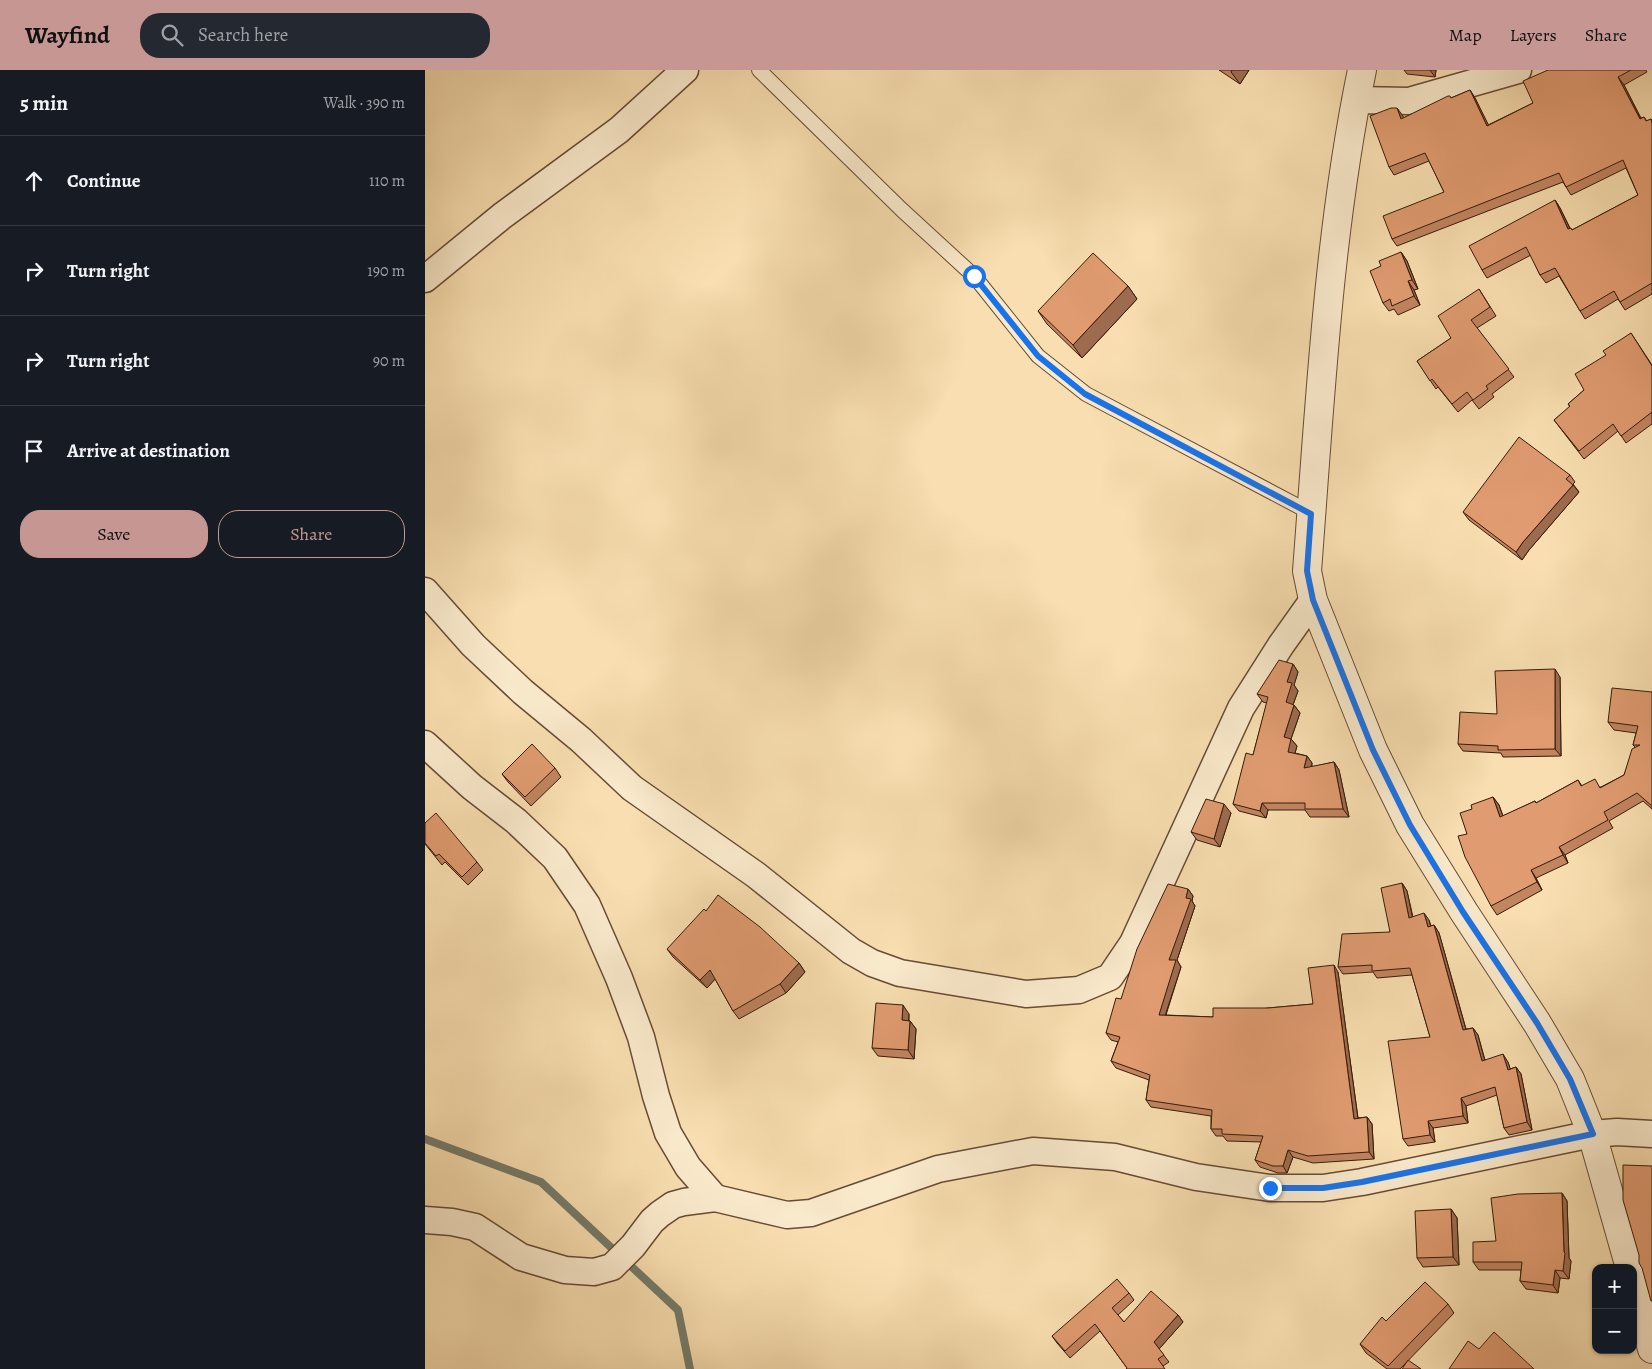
<!DOCTYPE html>
<meta charset="utf-8">
<style>
body{margin:0;font-family:Alegreya,serif;background:#242831;color:#f1f3f6}
.controls{position:absolute;right:15px;bottom:15px;display:grid;overflow:hidden;border-radius:10px;box-shadow:0 1px 4px #0004}
.controls button{width:45px;height:45px;display:grid;place-items:center;padding:0;border:0;border-bottom:1px solid #363941;background:#171b24;color:#f1f3f6;font:25px sans-serif}
.stop{position:absolute;width:15px;height:15px;margin:-11px;border:4px solid #1a73e8;border-radius:50%;background:#fff}
.stop.end{background:#1a73e8;border-color:#fff;box-shadow:0 1px 5px #0008}
.list{margin:0;padding:0;list-style:none}
h2{display:flex;justify-content:space-between;align-items:center;height:65px;margin:0;padding:0 20px;font-size:21px}
h2 small{font-size:16px;font-weight:400;color:#9ea1a6}
.list li{display:grid;grid-template-columns:32px 1fr auto;gap:15px;align-items:center;box-sizing:border-box;height:90px;padding:0 20px;border-top:1px solid #363941}
.list b{display:block;font-size:19px;white-space:nowrap}
.list em{font-size:16px;font-style:normal;color:#9ea1a6}
.actions{display:flex;gap:10px;padding:15px 20px}
.actions a{flex:1;padding:11px 0;border:1px solid #c59692;border-radius:20px;text-align:center;font-size:18px;color:#c59692}
.actions .main{background:#c59692;color:#111}
.icon{flex:none;width:28px;height:28px;fill:none;stroke:currentColor;stroke-width:2;stroke-linecap:round;stroke-linejoin:round}
.map{position:relative;flex:none;width:1227px;height:1299px;overflow:hidden}
header{display:flex;align-items:center;gap:30px;box-sizing:border-box;height:70px;padding:0 25px;background:#c59692;color:#111}
header strong{font-size:24px}
nav{display:flex;gap:28px;margin-inline-start:auto;font-size:18px}
.search{width:350px;height:45px;background:#242831;display:flex;align-items:center;gap:12px;box-sizing:border-box;padding:0 18px;border-radius:20px;color:#9ea1a6;font-size:19px}
main{display:flex}
aside{flex:1;background:#171b24}
.map>svg:first-child{display:block}
.lines{fill:none;stroke-linecap:round;stroke-linejoin:round}
.stream{stroke:#747b6b;stroke-width:8}
.service-casing{stroke:#674b34;stroke-width:16}
.minor-casing{stroke:#674b34;stroke-width:29}
.tertiary-casing{stroke:#674b34;stroke-width:30}
.service{stroke:#faeacc;stroke-width:14}
.minor{stroke:#faeacc;stroke-width:26}
.tertiary{stroke:#faeacc;stroke-width:28}
.wall{fill:#c18560;stroke:#371a0a}
.shaded-wall{fill:#9d6c4e;stroke:#371a0a}
.building{fill:#e09b70;stroke:#371a0a}
.route{stroke:#1a73e8;stroke-width:6}
</style>
<header>
<strong>Wayfind</strong>
<div class="search"><svg class="icon" aria-label="search" viewBox="0 0 24 24"><circle cx="10" cy="10" r="6"/><path d="M15 15l6 6"/></svg>Search here</div>
<nav><a>Map</a><a>Layers</a><a>Share</a></nav>
</header>
<main>
<aside>
<h2>5 min<small>Walk · 390 m</small></h2>
<ul class="list">
<li><svg class="icon" aria-label="ahead" viewBox="0 0 24 24"><path d="M12 20V5M6 11l6-6 6 6"/></svg><div><b>Continue</b></div><em>110 m</em></li>
<li><svg class="icon" aria-label="right" viewBox="0 0 24 24"><path d="M7 20v-9h11M14 6l5 5-5 5"/></svg><div><b>Turn right</b></div><em>190 m</em></li>
<li><svg class="icon" aria-label="right" viewBox="0 0 24 24"><path d="M7 20v-9h11M14 6l5 5-5 5"/></svg><div><b>Turn right</b></div><em>90 m</em></li>
<li><svg class="icon" aria-label="arrive" viewBox="0 0 24 24"><path d="M6 21V4h12l-3 4 3 4H6"/></svg><div><b>Arrive at destination</b></div></li>
</ul>
<div class="actions"><a class="main">Save</a><a>Share</a></div>
</aside>
<div class="map">
<svg width="1227" height="1299" viewBox="0 0 1227 1299">
<rect width="100%" height="100%" fill="#f8deb0"/>
<filter id="stains"><feTurbulence type="fractalNoise" baseFrequency=".004" numOctaves="4"/><feColorMatrix values="0 0 0 0 .2 0 0 0 0 .09 0 0 0 0 .02 0 0 0 .5 -.17"/></filter>
<radialGradient id="worn" r=".72"><stop offset=".6" stop-color="#630" stop-opacity="0"/><stop offset="1" stop-color="#630" stop-opacity=".3"/></radialGradient>
<g class="lines">
<!-- stream -->
<polyline class="stream" points="0,1069 116,1112 253,1240 265,1299"/>
<!-- service casing -->
<g class="service-casing">
<polyline id="service" points="334,0 477,140 549,206 613,286 661,324 886,443"/>
</g>
<!-- minor casing -->
<g class="minor-casing">
<g id="minor">
<polyline points="931,30 984,31 1093,0"/>
<polyline points="0,209 77,146 194,60 260,0"/>
<polyline points="0,521 48,575 98,622 156,670 207,718 331,805 426,881 447,893 475,903 601,924 654,920 685,907 708,873 816,638 856,575 888,530"/>
<polyline points="0,674 47,717 91,751 130,788 162,835 194,908 216,967 231,1026 243,1063 263,1097 290,1128"/>
<polyline points="0,1150 27,1152 50,1157 96,1187 140,1200 169,1202 187,1197 208,1176 227,1151 235,1144 248,1135 259,1132 290,1128 362,1145 386,1143 513,1099 608,1081 690,1087 771,1107 845,1118 898,1118 937,1112 1167,1064 1192,1062 1227,1064"/>
</g>
</g>
<!-- tertiary casing -->
<g class="tertiary-casing">
<g id="tertiary">
<path d="M 937,0 C 903,164 895,334 882,501 L 888,530 L 948,680 L 985,755 L 1039,842 L 1112,953 L 1145,1009 L 1167,1064 L 1205,1198"/>
<polyline points="1208,1211 1227,1279"/>
</g>
</g>
<!-- service -->
<use href="#service" class="service"/>
<!-- minor -->
<use href="#minor" class="minor"/>
<!-- tertiary -->
<use href="#tertiary" class="tertiary"/>
</g>
<!-- wall -->
<g class="wall">
<polygon points="794,0 824,0 815,14"/>
<polygon points="979,0 1011,0 1010,7 982,4"/>
<polygon points="1123,0 1221,0 1222,2 1199,15 1216,48 1219,47 1222,51 1226,49 1227,51 1227,224 1200,240 1193,229 1160,249 1134,206 1121,213 1115,205 1106,185 1062,208 1057,200 1130,130 1135,138 1145,158 1147,160 1213,125 1201,98 1146,125 1141,117 1138,112 972,176 967,169 1019,122 1004,91 969,105 964,97 972,38 978,48 1045,20 1050,28 1063,55 1108,33"/>
<polygon points="976,182 982,191 993,219 989,220 995,235 973,245 969,239 964,241 958,233 956,196"/>
<polygon points="703,216 712,229 657,288 622,254 613,241"/>
<polygon points="1054,219 1071,246 1052,258 1089,307 1067,324 1069,327 1054,339 1047,330 1033,342 1013,317 1011,319 992,291 1026,268"/>
<polygon points="1206,263 1227,295 1227,354 1201,373 1193,361 1159,389 1129,350 1145,337 1143,334 1159,320 1181,285"/>
<polygon points="1145,405 1150,412 1148,414 1154,422 1104,480 1097,490 1044,450 1038,442"/>
<polygon points="868,594 873,602 869,615 873,621 868,635 869,635 875,643 866,669 872,676 870,683 882,686 887,693 887,697 909,692 914,700 924,747 885,747 880,740 843,740 841,748 814,741 808,734 828,685 842,633 838,632 832,624"/>
<polygon points="1135,607 1136,686 1078,687 1076,683 1038,681 1033,674 1072,644"/>
<polygon points="1227,622 1227,739 1218,731 1184,751 1188,758 1140,785 1143,793 1111,808 1117,820 1072,845 1066,836 1042,764 1047,739 1068,727 1074,735 1078,746 1110,731 1111,733 1153,710 1157,716 1176,717 1199,705 1210,677 1208,675 1211,663 1189,660 1183,652"/>
<polygon points="130,698 136,707 106,736 83,712 77,704"/>
<polygon points="806,743 795,777 772,770 766,762"/>
<polygon points="0,753 52,792 58,800 43,815 20,792 17,795 0,774"/>
<polygon points="977,813 982,821 988,847 1004,850 1006,856 1009,855 1014,863 1041,959 1048,958 1053,965 1060,990 1083,992 1085,999 1091,997 1096,1004 1107,1060 1084,1065 1079,1058 1072,1025 1041,1036 1043,1053 1008,1058 1010,1072 983,1076 978,1069 1005,967 987,905 952,908 948,902 918,904 913,897 965,862"/>
<polygon points="763,819 768,826 767,831 770,836 752,890 756,897 741,945 788,947 843,938 888,934 913,902 933,1048 942,1047 947,1054 949,1089 888,1093 868,1087 862,1103 853,1103 835,1097 830,1090 836,1072 802,1071 798,1066 791,1066 786,1059 786,1046 726,1037 721,1030 724,1010 691,998 686,991 693,972 686,970 681,963 696,929"/>
<polygon points="242,879 374,893 380,902 361,923 314,949 308,941 290,909 282,918 248,887"/>
<polygon points="484,944 484,950 485,951 491,959 489,989 453,986 447,978"/>
<polygon points="1137,1123 1142,1131 1144,1188 1146,1191 1144,1209 1135,1208 1133,1223 1101,1219 1095,1211 1096,1200 1054,1200 1048,1192 1071,1171"/>
<polygon points="1026,1139 1032,1148 1034,1195 998,1197 992,1188"/>
<polygon points="704,1223 709,1230 693,1245 699,1252 753,1245 758,1252 734,1279 744,1292 738,1296 702,1298 675,1261 645,1288 632,1273 627,1266"/>
<polygon points="1023,1234 1029,1243 975,1299 962,1299 941,1283 935,1274 961,1251"/>
</g>
<!-- shaded-wall -->
<g class="shaded-wall">
<polygon points="807,0 824,0 815,14 806,2"/>
<polygon points="1005,0 1011,0 1010,7"/>
<polygon points="1193,7 1199,15 1220,57 1215,49"/>
<polygon points="1045,20 1050,28 1068,64 1062,56"/>
<polygon points="972,38 978,46 982,57 976,49"/>
<polygon points="1130,130 1135,138 1149,167 1143,159"/>
<polygon points="976,182 982,191 993,219 987,210"/>
<polygon points="983,211 989,220 995,235 989,226"/>
<polygon points="703,216 712,229 657,288 648,275"/>
<polygon points="1148,415 1154,422 1104,480 1097,490 1091,482 1098,472"/>
<polygon points="868,594 873,602 869,615 873,621 866,640 861,632 862,612"/>
<polygon points="1130,599 1135,607 1136,686 1130,679"/>
<polygon points="869,635 875,643 866,669 872,676 868,690 863,682 859,667"/>
<polygon points="882,686 887,693 885,706 879,698"/>
<polygon points="909,692 914,700 924,747 918,739"/>
<polygon points="1068,727 1074,735 1081,755 1075,747"/>
<polygon points="837,733 843,740 841,748 835,741"/>
<polygon points="799,734 806,743 795,777 789,769"/>
<polygon points="1134,777 1140,785 1143,793 1138,785"/>
<polygon points="1106,800 1111,808 1117,820 1112,812"/>
<polygon points="977,813 982,821 989,855 984,848"/>
<polygon points="763,819 768,826 767,831 770,836 752,890 756,897 738,952 734,945 744,890"/>
<polygon points="999,843 1004,850 1008,864 1003,857"/>
<polygon points="1009,855 1014,863 1043,967 1038,960"/>
<polygon points="374,893 380,902 361,923 355,914"/>
<polygon points="909,895 913,902 934,1056 929,1049"/>
<polygon points="285,900 291,908 282,918 275,910"/>
<polygon points="478,935 484,944 483,959 477,950"/>
<polygon points="485,951 491,959 489,989 483,980"/>
<polygon points="1048,958 1053,965 1062,999 1057,991"/>
<polygon points="1078,984 1083,992 1088,1007 1083,1000"/>
<polygon points="1091,997 1096,1004 1107,1060 1102,1052"/>
<polygon points="1036,1028 1041,1036 1043,1053 1038,1046"/>
<polygon points="942,1047 947,1054 949,1089 944,1082"/>
<polygon points="1003,1051 1008,1058 1010,1072 1005,1065"/>
<polygon points="863,1080 868,1087 862,1103 858,1096"/>
<polygon points="1137,1123 1142,1131 1144,1188 1146,1191 1144,1209 1138,1201 1139,1182"/>
<polygon points="1026,1139 1032,1148 1034,1195 1028,1187"/>
<polygon points="1130,1200 1135,1208 1133,1223 1128,1215"/>
<polygon points="753,1245 758,1252 734,1279 729,1272"/>
</g>
<!-- building -->
<g class="building">
<polygon points="1123,0 1206,0 1193,7 1215,49 1219,47 1221,51 1226,49 1227,53 1227,213 1195,232 1189,221 1155,241 1130,198 1115,205 1101,177 1057,200 1044,176 1130,130 1143,159 1146,158 1147,160 1213,125 1198,90 1141,117 1134,103 967,169 958,146 1019,122 1000,83 964,97 945,46 966,38 972,38 976,49 1023,26 1025,26 1026,28 1045,20 1062,56 1108,33 1098,11"/>
<polygon points="976,182 987,210 983,211 989,226 967,236 965,229 958,233 945,201 956,196 954,191"/>
<polygon points="668,183 703,216 648,275 613,241"/>
<polygon points="1054,219 1065,237 1046,250 1084,299 1061,316 1063,319 1048,330 1042,322 1027,334 1007,309 1005,311 992,291 1026,268 1013,246"/>
<polygon points="1206,263 1227,296 1227,342 1196,366 1188,354 1154,381 1129,350 1145,336 1143,334 1159,320 1150,304 1181,285 1178,281"/>
<polygon points="1094,367 1145,405 1141,409 1148,415 1098,472 1091,482 1038,442"/>
<polygon points="854,590 868,594 862,612 867,613 861,632 869,635 859,667 866,669 863,682 882,686 879,698 909,692 918,739 880,739 880,733 837,733 835,741 808,734 821,683 828,685 843,627 832,624"/>
<polygon points="1130,599 1130,679 1073,680 1073,676 1033,674 1035,642 1072,644 1070,601"/>
<polygon points="1187,618 1227,622 1227,736 1212,723 1179,742 1183,750 1134,777 1138,785 1106,800 1112,812 1066,836 1040,787 1033,766 1042,764 1035,743 1047,739 1046,735 1068,727 1075,747 1110,731 1111,733 1153,710 1156,716 1170,709 1175,718 1199,705 1207,679 1215,675 1208,675 1213,656 1183,652"/>
<polygon points="107,674 130,698 100,727 77,704"/>
<polygon points="781,729 799,734 789,769 766,762"/>
<polygon points="11,743 52,792 37,807 14,784 11,786 0,773 0,753"/>
<polygon points="977,813 984,848 999,843 1003,857 1009,855 1038,960 1048,958 1057,991 1078,984 1083,1000 1091,997 1102,1052 1079,1058 1070,1017 1036,1028 1038,1046 1003,1051 1005,1065 978,1069 963,971 1005,967 985,898 947,901 947,895 913,897 917,864 965,862 956,818"/>
<polygon points="743,814 763,819 761,828 766,829 744,890 751,890 734,945 788,947 788,938 843,938 888,934 883,898 909,895 929,1049 942,1047 944,1082 883,1086 863,1080 858,1096 848,1096 830,1090 838,1066 797,1064 797,1059 786,1059 787,1040 721,1030 725,1005 686,991 695,967 681,963 691,928 696,929 712,879"/>
<polygon points="293,825 335,857 374,893 355,914 308,941 285,900 275,910 242,879 279,839 281,841"/>
<polygon points="451,933 478,935 477,950 485,951 483,980 447,978"/>
<polygon points="1198,1095 1227,1096 1227,1231 1226,1231 1217,1198 1214,1193 1214,1185 1198,1130"/>
<polygon points="1137,1123 1139,1182 1140,1183 1138,1201 1130,1200 1128,1215 1095,1211 1097,1192 1048,1192 1048,1172 1071,1171 1066,1128 1093,1124"/>
<polygon points="1026,1139 1028,1187 992,1188 990,1141"/>
<polygon points="692,1209 704,1223 687,1238 699,1252 726,1221 753,1245 729,1272 739,1285 733,1289 740,1299 701,1299 702,1298 670,1254 640,1281 627,1266"/>
<polygon points="1000,1212 1023,1234 963,1296 935,1274 957,1247 961,1251"/>
<polygon points="1069,1262 1109,1299 1024,1299 1043,1271 1054,1279"/>
<polygon points="983,1290 996,1299 977,1299"/>
</g>
<g class="lines">
<!-- route -->
<polyline class="route" points="549,206 613,286 660,324 886,444 882,501 888,530 948,680 985,755 1038,842 1112,953 1145,1009 1168,1064 937,1112 898,1118 845,1118"/>
</g>
<rect width="100%" height="100%" filter="url(#stains)"/>
<rect width="100%" height="100%" fill="url(#worn)"/>
</svg>
<div class="controls">
<button>+</button>
<button>−</button>
</div>
<div class="stop" style="left:549px;top:206px"></div>
<div class="stop end" style="left:845px;top:1118px"></div>
</div>
</main>
